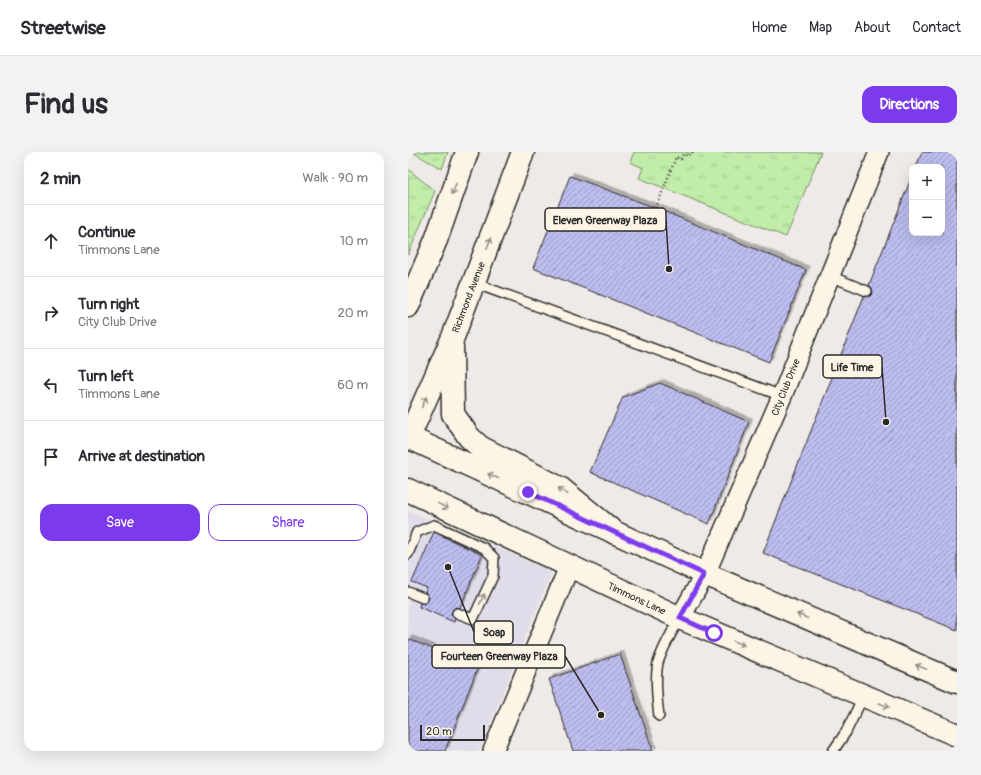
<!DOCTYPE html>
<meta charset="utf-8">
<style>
body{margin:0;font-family:Pangolin,sans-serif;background:#f2f2f3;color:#2b2b33}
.controls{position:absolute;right:12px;top:12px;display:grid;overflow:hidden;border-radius:8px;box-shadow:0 4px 16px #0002}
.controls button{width:36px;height:36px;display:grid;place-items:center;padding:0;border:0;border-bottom:1px solid #e1e1e2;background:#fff;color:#2b2b33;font:20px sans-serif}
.scale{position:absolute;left:12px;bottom:10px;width:65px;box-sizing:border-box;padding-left:4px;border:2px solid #2b2b2b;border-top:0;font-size:11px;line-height:14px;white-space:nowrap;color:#2b2b2b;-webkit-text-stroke:3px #fcf5e5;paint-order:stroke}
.stop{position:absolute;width:12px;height:12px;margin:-9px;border:3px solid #7c3aed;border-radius:50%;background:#fff}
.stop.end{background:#7c3aed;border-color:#fff;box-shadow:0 1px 4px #0008}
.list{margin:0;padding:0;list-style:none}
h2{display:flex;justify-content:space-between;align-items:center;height:52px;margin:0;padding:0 16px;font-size:17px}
h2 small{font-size:13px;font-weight:400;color:#7c7c81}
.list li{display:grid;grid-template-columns:26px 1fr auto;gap:12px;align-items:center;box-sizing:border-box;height:72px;padding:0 16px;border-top:1px solid #e1e1e2}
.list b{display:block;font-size:15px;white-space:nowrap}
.list p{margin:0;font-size:13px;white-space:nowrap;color:#7c7c81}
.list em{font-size:13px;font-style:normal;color:#7c7c81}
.actions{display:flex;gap:8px;padding:12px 16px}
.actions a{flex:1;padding:9px 0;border:1px solid #7c3aed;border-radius:12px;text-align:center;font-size:14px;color:#7c3aed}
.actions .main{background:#7c3aed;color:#fff}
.icon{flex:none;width:22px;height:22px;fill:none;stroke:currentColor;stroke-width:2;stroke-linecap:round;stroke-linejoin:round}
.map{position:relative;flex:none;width:549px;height:599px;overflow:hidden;border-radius:12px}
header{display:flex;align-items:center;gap:24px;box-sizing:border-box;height:56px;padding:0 20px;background:#fff;border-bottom:1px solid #e1e1e2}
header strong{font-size:19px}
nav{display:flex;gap:22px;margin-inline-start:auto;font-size:14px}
.intro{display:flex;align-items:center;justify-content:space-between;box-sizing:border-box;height:96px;padding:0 24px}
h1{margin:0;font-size:28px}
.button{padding:10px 18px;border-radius:12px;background:#7c3aed;color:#fff;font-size:14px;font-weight:700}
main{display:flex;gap:24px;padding:0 24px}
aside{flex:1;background:#fff;border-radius:12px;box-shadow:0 4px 16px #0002}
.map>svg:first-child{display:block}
.built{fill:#e0dce9}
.grass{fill:url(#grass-tufts);stroke:#768c6a}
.building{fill:url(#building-hatch);stroke:#2b2b2b;filter:url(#shadow)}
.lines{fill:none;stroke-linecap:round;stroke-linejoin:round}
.service-casing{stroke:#2b2b2b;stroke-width:12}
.minor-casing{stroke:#2b2b2b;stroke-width:22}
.tertiary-casing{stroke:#2b2b2b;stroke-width:25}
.secondary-casing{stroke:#2b2b2b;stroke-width:25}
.path{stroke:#2b2b2b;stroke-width:2.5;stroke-dasharray:1 3;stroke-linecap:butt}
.service{stroke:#fcf5e5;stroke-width:9}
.minor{stroke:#fcf5e5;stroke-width:19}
.tertiary{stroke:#fcf5e5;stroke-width:22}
.secondary{stroke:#fcf5e5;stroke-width:22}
.oneway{stroke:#949088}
.route{stroke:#7c3aed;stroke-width:5}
.labels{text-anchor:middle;stroke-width:3;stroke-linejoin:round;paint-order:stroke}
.street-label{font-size:10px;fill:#2b2b2b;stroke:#fcf5e5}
.leader{fill:none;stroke:#2b2b2b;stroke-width:1.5}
.callout-dot{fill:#2b2b2b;stroke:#fcf5e5;stroke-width:1.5}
.callout{fill:#fcf5e5;stroke:#2b2b2b;stroke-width:1.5}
.callout-label{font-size:11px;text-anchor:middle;font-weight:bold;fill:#2b2b2b}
</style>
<header>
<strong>Streetwise</strong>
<nav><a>Home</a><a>Map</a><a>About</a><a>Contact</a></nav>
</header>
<div class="intro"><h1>Find us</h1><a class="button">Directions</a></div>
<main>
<aside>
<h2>2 min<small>Walk · 90 m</small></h2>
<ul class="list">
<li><svg class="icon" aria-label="ahead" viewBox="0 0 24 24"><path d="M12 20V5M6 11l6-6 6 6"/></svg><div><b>Continue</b><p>Timmons Lane</p></div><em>10 m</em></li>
<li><svg class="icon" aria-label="right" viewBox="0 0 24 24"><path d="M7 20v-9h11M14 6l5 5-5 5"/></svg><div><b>Turn right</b><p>City Club Drive</p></div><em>20 m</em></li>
<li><svg class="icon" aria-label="left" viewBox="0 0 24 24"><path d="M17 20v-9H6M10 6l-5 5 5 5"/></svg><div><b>Turn left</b><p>Timmons Lane</p></div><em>60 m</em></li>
<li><svg class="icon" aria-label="arrive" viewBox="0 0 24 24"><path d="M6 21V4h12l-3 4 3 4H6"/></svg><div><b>Arrive at destination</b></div></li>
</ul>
<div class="actions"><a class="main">Save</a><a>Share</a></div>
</aside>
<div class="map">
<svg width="549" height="599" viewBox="0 0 549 599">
<defs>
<pattern id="grass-tufts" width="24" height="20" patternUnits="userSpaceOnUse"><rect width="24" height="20" fill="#c1eca9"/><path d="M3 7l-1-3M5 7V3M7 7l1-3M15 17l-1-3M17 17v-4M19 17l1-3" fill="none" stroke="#a6cb92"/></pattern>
<pattern id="building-hatch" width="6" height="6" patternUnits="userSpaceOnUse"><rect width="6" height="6" fill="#bdbdef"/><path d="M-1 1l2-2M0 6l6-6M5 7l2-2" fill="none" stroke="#9a9ac2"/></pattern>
<filter id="shadow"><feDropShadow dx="3.5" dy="-3.5" stdDeviation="0" flood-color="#0004"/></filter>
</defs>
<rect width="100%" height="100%" fill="#efeae7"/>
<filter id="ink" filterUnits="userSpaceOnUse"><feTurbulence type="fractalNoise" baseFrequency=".025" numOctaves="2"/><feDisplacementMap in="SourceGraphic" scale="8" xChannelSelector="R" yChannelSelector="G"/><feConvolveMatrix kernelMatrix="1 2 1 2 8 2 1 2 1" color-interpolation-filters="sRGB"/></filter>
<g filter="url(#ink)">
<!-- built -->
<polygon class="built" points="0,359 144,419 71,599 0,599"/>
<!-- grass -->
<g class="grass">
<polygon points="4,0 40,0 34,17"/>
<polygon points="226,0 413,0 378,85 231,26 235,16 222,10"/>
<polygon points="0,17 27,39 0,103"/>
</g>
<!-- building -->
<g class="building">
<polygon points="514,0 549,0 549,478 355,401 456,144 462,144 465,141 464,136 461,133 504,24 504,81 534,81 534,15 508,15"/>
<polygon points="162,24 248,56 398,118 361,210 125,116"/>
<polygon points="252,231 341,270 301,372 182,320 215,245"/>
<polygon points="26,380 74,403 52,456 48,455 44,459 43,462 47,467 46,470 11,455 12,451 19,450 21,445 17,440 19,436 4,430"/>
<polygon points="0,487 70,515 37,599 0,599"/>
<polygon points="212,502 245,599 165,599 141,527"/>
</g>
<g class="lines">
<!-- service casing -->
<g class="service-casing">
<g id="service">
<polyline points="422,124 459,139"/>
<polyline points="66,131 374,244"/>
<polyline points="0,402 9,380 26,373 76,396 86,406 85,424 65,467 49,461"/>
<polyline points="0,440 15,446"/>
<path d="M 251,564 C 249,550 247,524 250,511 C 255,495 264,480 272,466"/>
<polyline points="425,599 438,580 455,545"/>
</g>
</g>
<!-- minor casing -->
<g class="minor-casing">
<g id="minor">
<polyline points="272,466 297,422 374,244 471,0"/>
<polyline points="85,599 161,415"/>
</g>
</g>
<!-- tertiary casing -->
<g class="tertiary-casing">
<g id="tertiary">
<polyline points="0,285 297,422 549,530"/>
<polyline points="0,338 272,466 549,583"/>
</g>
</g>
<!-- secondary casing -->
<g class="secondary-casing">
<g id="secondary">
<polyline points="0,154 28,88 59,0"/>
<polyline points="44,195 45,262 61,285 72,295 152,336 207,381"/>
<polyline points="0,287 45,185 115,0"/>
</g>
</g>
<!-- path -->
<g class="path">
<polyline points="284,0 285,0"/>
<polyline points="248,56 268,5 273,7 275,2 280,4 282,0"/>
</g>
<!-- service -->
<use href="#service" class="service"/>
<!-- minor -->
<use href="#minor" class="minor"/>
<!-- tertiary -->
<use href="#tertiary" class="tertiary"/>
<!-- secondary -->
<use href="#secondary" class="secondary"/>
</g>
<!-- one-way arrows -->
<defs><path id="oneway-shaft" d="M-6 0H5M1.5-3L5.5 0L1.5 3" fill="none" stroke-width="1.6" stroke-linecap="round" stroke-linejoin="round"/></defs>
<g class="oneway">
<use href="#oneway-shaft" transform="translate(46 37) rotate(110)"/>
<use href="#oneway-shaft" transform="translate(81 91) rotate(-69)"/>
<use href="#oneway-shaft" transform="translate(16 250) rotate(-66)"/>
<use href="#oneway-shaft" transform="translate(85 324) rotate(-155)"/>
<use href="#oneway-shaft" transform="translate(155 339) rotate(-144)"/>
<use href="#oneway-shaft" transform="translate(35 354) rotate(26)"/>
<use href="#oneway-shaft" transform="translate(74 447) rotate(-65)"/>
<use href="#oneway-shaft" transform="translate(394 464) rotate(-157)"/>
<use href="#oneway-shaft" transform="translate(331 491) rotate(23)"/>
<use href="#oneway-shaft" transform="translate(513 515) rotate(-157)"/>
<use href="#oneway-shaft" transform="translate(476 553) rotate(22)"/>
</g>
</g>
<g class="lines" filter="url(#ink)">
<!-- route -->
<polyline class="route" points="120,340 296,422 272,466 306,481"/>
</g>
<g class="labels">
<!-- street labels -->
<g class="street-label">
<text transform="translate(60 145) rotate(-69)" y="4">Richmond Avenue</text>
<text transform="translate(377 235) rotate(-68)" y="4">City Club Drive</text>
<text transform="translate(229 446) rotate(25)" y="4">Timmons Lane</text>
</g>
</g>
<!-- callouts -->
<path class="leader" d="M261 117L258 68M478 270L474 215M40 415L66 480M193 563L157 504"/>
<g class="callout-dot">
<circle cx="261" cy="117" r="4"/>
<circle cx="478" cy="270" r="4"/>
<circle cx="40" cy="415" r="4"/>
<circle cx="193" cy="563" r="4"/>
</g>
<g class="callout">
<rect x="137" y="56" width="121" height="23" rx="4"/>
<rect x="415" y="203" width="59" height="23" rx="4"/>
<rect x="66" y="469" width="39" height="23" rx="4"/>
<rect x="24" y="493" width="133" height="23" rx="4"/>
</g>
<g class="callout-label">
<text x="197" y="72">Eleven Greenway Plaza</text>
<text x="444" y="219">Life Time</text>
<text x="86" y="484">Soap</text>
<text x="91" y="508">Fourteen Greenway Plaza</text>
</g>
</svg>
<div class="controls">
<button>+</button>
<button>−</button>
</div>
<div class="scale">20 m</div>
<div class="stop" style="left:306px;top:481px"></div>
<div class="stop end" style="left:120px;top:340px"></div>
</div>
</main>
